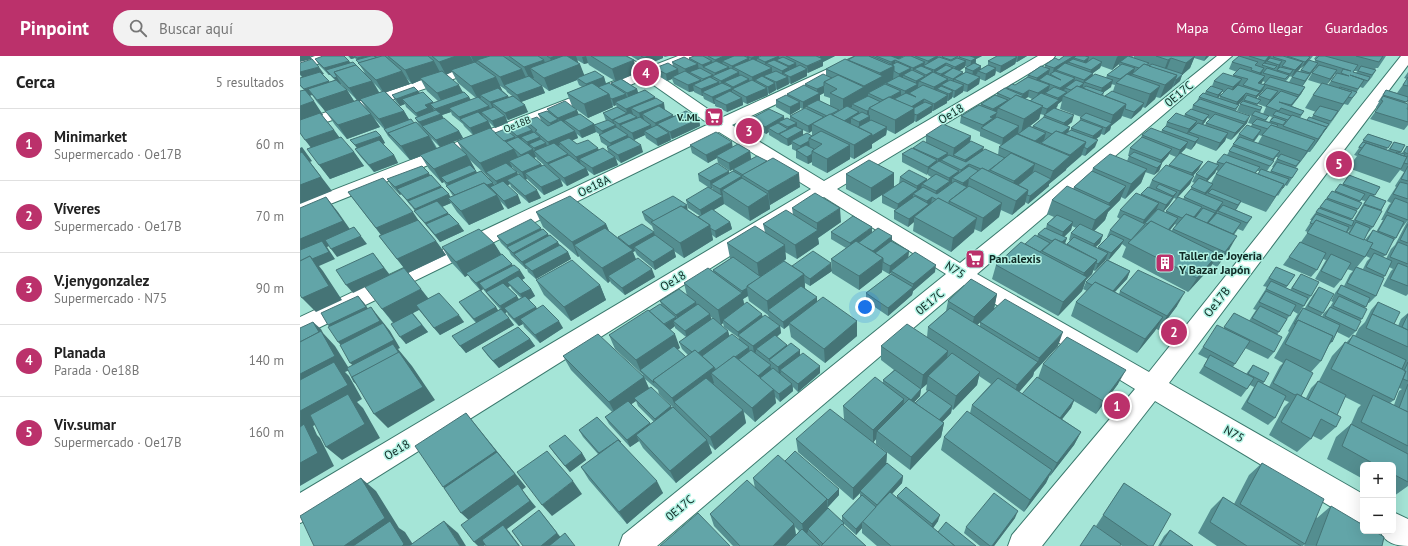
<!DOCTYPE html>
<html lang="es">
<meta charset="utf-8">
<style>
body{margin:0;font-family:"PT Sans",sans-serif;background:#f2f2f2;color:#222}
.controls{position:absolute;right:12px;bottom:12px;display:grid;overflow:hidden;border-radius:6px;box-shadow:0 4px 16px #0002}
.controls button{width:36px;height:36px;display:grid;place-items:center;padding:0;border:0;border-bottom:1px solid #e0e0e0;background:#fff;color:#222;font:20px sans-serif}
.you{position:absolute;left:565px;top:251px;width:14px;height:14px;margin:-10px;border:3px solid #fff;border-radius:50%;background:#1a73e8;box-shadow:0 0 0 6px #1a73e833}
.badge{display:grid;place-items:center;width:26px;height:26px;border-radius:50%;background:#bb316b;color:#fff;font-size:13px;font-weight:700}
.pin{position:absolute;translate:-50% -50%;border:2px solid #fff;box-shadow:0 1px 4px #0006}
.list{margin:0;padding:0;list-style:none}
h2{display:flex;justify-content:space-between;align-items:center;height:52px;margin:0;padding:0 16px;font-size:17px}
h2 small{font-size:13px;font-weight:400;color:#767676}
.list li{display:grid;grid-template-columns:26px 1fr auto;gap:12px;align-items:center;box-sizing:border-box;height:72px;padding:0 16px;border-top:1px solid #e0e0e0}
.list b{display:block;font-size:15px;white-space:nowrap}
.list p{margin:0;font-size:13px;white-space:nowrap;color:#767676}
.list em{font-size:13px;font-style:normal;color:#767676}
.icon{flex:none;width:22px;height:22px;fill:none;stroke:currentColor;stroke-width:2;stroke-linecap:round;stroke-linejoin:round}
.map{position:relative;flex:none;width:1108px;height:490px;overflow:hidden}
header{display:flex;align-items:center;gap:24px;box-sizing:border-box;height:56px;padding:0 20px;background:#bb316b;color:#fff}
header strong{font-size:19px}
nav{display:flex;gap:22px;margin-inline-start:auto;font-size:14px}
.search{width:280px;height:36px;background:#f2f2f2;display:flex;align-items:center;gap:10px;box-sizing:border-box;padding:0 14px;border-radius:22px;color:#767676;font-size:15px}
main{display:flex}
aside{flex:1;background:#fff}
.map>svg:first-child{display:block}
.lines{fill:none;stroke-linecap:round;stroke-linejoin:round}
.minor-casing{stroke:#39786c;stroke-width:2}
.minor{fill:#fff;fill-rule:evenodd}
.wall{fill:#548e90;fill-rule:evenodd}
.shaded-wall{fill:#457476}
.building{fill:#62a5a8;stroke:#457476}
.labels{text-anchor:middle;stroke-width:3;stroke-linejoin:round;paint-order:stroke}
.far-poi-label{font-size:10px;font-weight:bold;fill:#0f2924;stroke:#b2f3e4;text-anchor:end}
.far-street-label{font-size:10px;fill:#0f2924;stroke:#b2f3e4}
.street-label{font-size:12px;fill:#0f2924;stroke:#b2f3e4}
.poi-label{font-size:12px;font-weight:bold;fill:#0f2924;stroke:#b2f3e4;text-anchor:start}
</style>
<header>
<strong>Pinpoint</strong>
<div class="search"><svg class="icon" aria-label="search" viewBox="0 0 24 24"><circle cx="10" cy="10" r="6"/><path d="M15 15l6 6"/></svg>Buscar aquí</div>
<nav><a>Mapa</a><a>Cómo llegar</a><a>Guardados</a></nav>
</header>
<main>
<aside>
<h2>Cerca<small>5 resultados</small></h2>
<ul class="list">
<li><span class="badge">1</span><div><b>Minimarket</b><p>Supermercado · Oe17B</p></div><em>60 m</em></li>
<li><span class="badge">2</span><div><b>Víveres</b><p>Supermercado · Oe17B</p></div><em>70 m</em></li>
<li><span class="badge">3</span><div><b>V.jenygonzalez</b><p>Supermercado · N75</p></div><em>90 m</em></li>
<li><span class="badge">4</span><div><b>Planada</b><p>Parada · Oe18B</p></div><em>140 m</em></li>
<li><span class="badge">5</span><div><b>Viv.sumar</b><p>Supermercado · Oe17B</p></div><em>160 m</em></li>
</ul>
</aside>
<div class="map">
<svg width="1108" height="490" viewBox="0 0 1108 490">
<rect width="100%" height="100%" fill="#a5e5d7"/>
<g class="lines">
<!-- minor casing -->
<g class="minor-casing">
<g id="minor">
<polygon points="15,0 37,0 35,3 0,13 0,5"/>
<polygon points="193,0 214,0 212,3 0,75 0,65"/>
<polygon points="308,0 325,0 347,12 378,0 397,0 395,3 357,18 421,62 556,0 574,0 572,3 432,69 524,125 738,0 755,0 753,3 537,133 660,207 917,0 932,0 677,218 849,316 1101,0 1108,0 1108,9 869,327 1063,438 1063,468 1053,464 855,345 742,490 708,490 712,479 835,333 664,229 357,490 319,490 323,479 646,218 524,141 10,463 0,467 0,437 511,133 419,76 8,277 0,280 0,261 409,68 345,23 0,160 0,147 335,17 310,3"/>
<path d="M 1093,456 L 1108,463 L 1108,490 C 1096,490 1085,487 1080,475 L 1093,475 Z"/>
</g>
</g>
<!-- minor -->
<use href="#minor" class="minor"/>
</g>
<!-- wall -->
<g class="wall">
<path d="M 48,0 L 203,0 L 204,1 L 204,0 L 326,0 L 337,17 L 322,23 L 337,33 L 338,37 L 355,41 L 355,42 L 365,54 L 373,59 L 373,60 L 399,63 L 400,70 L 372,83 L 370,82 L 371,84 L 358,90 L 346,82 L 345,79 L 334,84 L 343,96 L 321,107 L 316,103 L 318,109 L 294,119 L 287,114 L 289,119 L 267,130 L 261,124 L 263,130 L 244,139 L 228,124 L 227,123 L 225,124 L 241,142 L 229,147 L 211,131 L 210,128 L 207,130 L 221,147 L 208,153 L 200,145 L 204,153 L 169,169 L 157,156 L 151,147 L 142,151 L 164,175 L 140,186 L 120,162 L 112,151 L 101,138 L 100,139 L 92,131 L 87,123 L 130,119 L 141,130 L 150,141 L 153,140 L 151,137 L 144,126 L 142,127 L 129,113 L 121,100 L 110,104 L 88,80 L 84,73 L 74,62 L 80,71 L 47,83 L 35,69 L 27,57 L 17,46 L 12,39 L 9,40 L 23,59 L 22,59 L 34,74 L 39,81 L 54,96 L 64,110 L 30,123 L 7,93 L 11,91 L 0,77 L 4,34 L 0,30 L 0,22 L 2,21 L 0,19 L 0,7 L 24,18 L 22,18 L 29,26 L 35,24 L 30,19 L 29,19 L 19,9 L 15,3 L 49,5 L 50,6 L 65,17 L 55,2 L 51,3 ZM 277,4 L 284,8 L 288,7 L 289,9 L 315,25 L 311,27 L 311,29 L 306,28 L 304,21 L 284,19 L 278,6 ZM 152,16 L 158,27 L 176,42 L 171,44 L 169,41 L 163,36 L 146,18 ZM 106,22 L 112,28 L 121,24 L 127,35 L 138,45 L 134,47 L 120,37 L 118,35 L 92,39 L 96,46 L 100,50 L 105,48 L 106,51 L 117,61 L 115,62 L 119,69 L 124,75 L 109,64 L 104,55 L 86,36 L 110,28 ZM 277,24 L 279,29 L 282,31 L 267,37 L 272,50 L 288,62 L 313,51 L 312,49 L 314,50 L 316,49 L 317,51 L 303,57 L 306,65 L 295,69 L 294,68 L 279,58 L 247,53 L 248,55 L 238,58 L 241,64 L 226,65 L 228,70 L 209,73 L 212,79 L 195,77 L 191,73 L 192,73 L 189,66 L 195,72 L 208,67 L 206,62 L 208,64 L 228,56 L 221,46 L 245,37 L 242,30 L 249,35 ZM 74,27 L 82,36 L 79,36 ZM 40,28 L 41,28 L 57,44 L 54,45 L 47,34 ZM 199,29 L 206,34 L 207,36 L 212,40 L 209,41 L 202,34 ZM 59,45 L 61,45 L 66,52 ZM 151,56 L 152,59 L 163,68 L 164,70 L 173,79 L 157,85 L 162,94 L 153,86 L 163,82 L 159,75 L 143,62 L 142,59 ZM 296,76 L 299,78 L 301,86 L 307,90 L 307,91 L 308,96 L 277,88 L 272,84 L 278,82 L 277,78 L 282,82 ZM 131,82 L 140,91 L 137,92 ZM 236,101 L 237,103 L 250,114 L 242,109 L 234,102 ZM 170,104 L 188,121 L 190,124 L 195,129 L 194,129 L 193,127 L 177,117 L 175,113 ZM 211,111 L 212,111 L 221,120 L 218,119 L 217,116 Z"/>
<polygon points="331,0 369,0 365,1 363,0 363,2 346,9"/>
<polygon points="394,0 459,0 459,1 461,0 535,0 523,6 523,10 507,17 507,20 491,28 489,27 489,28 477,34 476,33 476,34 469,38 468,37 468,39 447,48 443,46 443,49 427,56 415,50 415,48 414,48 404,43 403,40 402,40 394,36 394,35 389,36 374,28 372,23 367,25 357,19 355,12 373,10 372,6 389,4 389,2"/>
<path d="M 555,0 L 604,0 L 598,3 L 599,3 L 605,0 L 682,0 L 676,3 L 676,7 L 681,10 L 681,13 L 688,9 L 688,5 L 697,0 L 727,0 L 717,6 L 716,6 L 715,8 L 700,17 L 696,15 L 695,19 L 685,25 L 680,23 L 679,28 L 667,36 L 663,35 L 663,36 L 654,42 L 652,41 L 652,42 L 648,45 L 647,45 L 647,47 L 633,55 L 632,55 L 632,56 L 616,66 L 614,65 L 614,66 L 595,78 L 587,74 L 586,79 L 572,88 L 572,92 L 554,103 L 550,101 L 550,103 L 527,117 L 512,109 L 512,106 L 508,108 L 496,102 L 496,95 L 492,93 L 492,88 L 488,90 L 480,86 L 479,85 L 469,79 L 469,76 L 466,78 L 451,70 L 450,63 L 490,63 L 490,60 L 507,53 L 506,51 L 503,53 L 500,52 L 500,53 L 490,59 L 476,51 L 476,44 L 487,40 L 487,38 L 505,30 L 505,28 L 526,20 L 526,13 L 548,5 L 548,4 ZM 665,10 L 667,11 L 665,12 L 665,17 L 663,18 L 659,15 L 665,11 ZM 524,37 L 524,40 L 530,42 L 530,50 L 519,44 L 520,44 L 520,39 ZM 497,71 L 509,77 L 512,75 L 512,80 L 503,79 L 503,74 Z"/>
<path d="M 764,0 L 834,0 L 832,1 L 834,2 L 834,0 L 909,0 L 904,5 L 894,2 L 890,12 L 882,19 L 880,25 L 860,42 L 856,41 L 855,43 L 845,52 L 843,51 L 841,54 L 831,63 L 822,60 L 821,62 L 811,70 L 810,74 L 804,79 L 801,78 L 800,80 L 796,83 L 795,91 L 785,100 L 782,99 L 781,100 L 766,113 L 766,114 L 749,128 L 749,130 L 728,148 L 725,146 L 725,148 L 712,159 L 701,154 L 699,161 L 681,176 L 674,173 L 674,176 L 651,196 L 613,175 L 614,166 L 608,171 L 594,163 L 594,155 L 596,154 L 582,147 L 582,139 L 599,128 L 600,121 L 627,123 L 627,124 L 631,121 L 628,119 L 628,117 L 627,119 L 602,106 L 602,98 L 613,92 L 626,86 L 626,79 L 671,80 L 670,87 L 683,94 L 698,99 L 699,91 L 701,89 L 680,80 L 680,76 L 660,67 L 661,60 L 697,39 L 697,37 L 707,33 L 707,32 L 715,29 L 727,21 L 728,19 L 745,11 L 745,9 L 759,4 ZM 819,8 L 819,10 L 807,19 L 806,22 L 793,20 L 793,17 L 800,12 L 801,10 L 812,14 ZM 811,28 L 815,29 L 813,35 L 805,40 L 803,40 L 804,36 L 811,31 ZM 728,41 L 732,43 L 730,45 L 725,43 ZM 762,45 L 760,53 L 781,61 L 779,66 L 771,72 L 771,74 L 768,76 L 770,71 L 767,70 L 772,66 L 756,52 L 757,51 L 758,48 ZM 740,58 L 744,59 L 743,62 L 733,70 L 732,71 L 730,70 L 739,63 Z"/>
<path d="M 939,0 L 1013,0 L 1009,5 L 1014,6 L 1016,4 L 1014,3 L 1016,0 L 1086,0 L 1078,12 L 1076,12 L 1074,14 L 1076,14 L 1072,21 L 1063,32 L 1060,31 L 1048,49 L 1044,48 L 1010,96 L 1008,96 L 998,109 L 996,112 L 998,113 L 987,130 L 985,129 L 978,140 L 977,139 L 966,156 L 941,146 L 936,154 L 952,161 L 943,175 L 938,173 L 934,179 L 929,194 L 917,211 L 912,208 L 910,212 L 888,236 L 822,201 L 826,191 L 822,188 L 820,191 L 808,204 L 830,215 L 827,223 L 815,236 L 819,238 L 820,235 L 877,250 L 859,274 L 856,273 L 837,297 L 771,260 L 776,246 L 787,235 L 783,233 L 786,226 L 806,204 L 805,204 L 795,215 L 793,214 L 792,218 L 786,224 L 782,235 L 758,260 L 692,223 L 696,209 L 737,180 L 738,178 L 746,172 L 747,168 L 754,161 L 747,158 L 752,144 L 773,133 L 774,131 L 792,115 L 793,112 L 827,105 L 829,100 L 828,100 L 830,92 L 841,82 L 842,79 L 861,76 L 862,74 L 865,72 L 867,66 L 884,60 L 885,58 L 892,53 L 893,49 L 897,45 L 899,41 L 904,38 L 906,35 L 912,30 L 914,25 L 933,20 L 937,16 L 929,13 L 932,6 ZM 1006,7 L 1007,7 L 1000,15 L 998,15 L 1000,12 L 1001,12 ZM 1015,12 L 1016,13 L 1012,17 L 1008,24 L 1021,28 L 1013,39 L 1005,52 L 1016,56 L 1011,62 L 1007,64 L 1000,62 L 1004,55 L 992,50 L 1001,38 L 1005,31 L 1002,31 ZM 1054,15 L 1057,15 L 1056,17 L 1053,16 ZM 995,17 L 992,21 L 989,26 L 986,25 L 990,20 L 991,21 ZM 1035,18 L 1036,18 L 1028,29 L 1027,28 ZM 962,25 L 965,26 L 963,28 L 961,28 ZM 962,35 L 963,36 L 959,40 L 957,43 L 956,42 ZM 922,36 L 924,36 L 920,40 L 919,43 L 918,42 L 919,41 ZM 943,44 L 940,48 L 937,55 L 951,60 L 948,67 L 952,68 L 951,70 L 939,78 L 927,99 L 917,106 L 916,108 L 896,118 L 892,126 L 895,127 L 883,143 L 866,155 L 866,157 L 863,156 L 869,149 L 874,142 L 876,143 L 890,128 L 893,120 L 899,113 L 881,97 L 886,92 L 891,94 L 895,89 L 896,87 L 916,95 L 925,85 L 926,82 L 931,84 L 947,67 L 936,55 L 939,49 L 938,49 ZM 958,48 L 966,51 L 963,58 L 972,61 L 969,66 L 966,65 L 969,60 L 960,57 L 962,51 L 957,50 ZM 907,62 L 910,63 L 906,67 L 905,69 L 903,68 L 905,66 ZM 959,79 L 962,80 L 958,87 L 954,86 ZM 869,98 L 876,101 L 869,109 L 868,110 L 852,124 L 849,131 L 841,138 L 840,139 L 820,154 L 817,161 L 820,163 L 810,174 L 807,181 L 807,182 L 798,192 L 795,191 L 800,187 L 803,179 L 794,175 L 805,164 L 808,156 L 820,144 L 821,141 L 825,143 L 841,127 L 845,116 L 854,119 L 859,115 L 862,107 L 868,100 ZM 976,101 L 978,101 L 972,111 L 973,111 L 970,116 L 967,115 ZM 916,114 L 918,115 L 916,118 L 911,127 L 907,125 L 915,117 ZM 957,115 L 960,115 L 958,118 L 956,117 ZM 920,152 L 921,152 L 917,157 L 912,164 ZM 856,154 L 857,154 L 845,168 L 844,168 ZM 875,168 L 876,169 L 871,175 L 870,174 ZM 772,170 L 776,172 L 771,177 L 769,184 L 770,185 L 767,188 L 765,187 L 767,182 L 764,181 L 771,174 Z"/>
<polygon points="1108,16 1108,47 1106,46 1105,47 1107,53 1108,53 1108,69 1104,74 1070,63 1078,52 1076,51 1079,46 1078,46 1086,34 1097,37 1107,23 1104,22"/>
<path d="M 1068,78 L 1092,86 L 1086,94 L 1088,94 L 1094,86 L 1105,89 L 1100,97 L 1102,97 L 1107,90 L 1108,91 L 1108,164 L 1102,172 L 1096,182 L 1092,187 L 1086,199 L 1083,201 L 1086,203 L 1091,193 L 1095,189 L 1108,164 L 1108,238 L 1106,240 L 1083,230 L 1091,215 L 1093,213 L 1089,211 L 1085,220 L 1083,222 L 1076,240 L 1069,247 L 1068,247 L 1065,252 L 1062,263 L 1060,265 L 1056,275 L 1049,282 L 1037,276 L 1032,286 L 1029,289 L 1021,305 L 1011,316 L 1001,340 L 1006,342 L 1011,332 L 1018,325 L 1019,325 L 1032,300 L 1045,286 L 1046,287 L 1053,279 L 1055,280 L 1059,272 L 1065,266 L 1071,254 L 1078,246 L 1094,268 L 1098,270 L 1101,263 L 1108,257 L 1108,430 L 1094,440 L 1093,440 L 1093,409 L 1063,409 L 1063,423 L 1027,403 L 1036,381 L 1051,368 L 1058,352 L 1061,349 L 1045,341 L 1037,359 L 1036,371 L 1021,384 L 1013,380 L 1011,383 L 997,396 L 969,379 L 984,351 L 989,346 L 984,344 L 975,362 L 968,369 L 941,353 L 954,331 L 950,329 L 941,341 L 899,317 L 908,303 L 898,298 L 903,291 L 924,272 L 934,257 L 949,265 L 956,254 L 953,253 L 967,231 L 963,230 L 976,211 L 995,219 L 986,232 L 990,234 L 1001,218 L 1011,240 L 998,258 L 993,255 L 985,266 L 977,279 L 974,296 L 968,303 L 945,292 L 933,311 L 946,318 L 953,309 L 964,326 L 963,328 L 969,331 L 980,310 L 983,307 L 974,302 L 989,276 L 988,275 L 997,259 L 1003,252 L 1005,252 L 1013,239 L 1019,231 L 1023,257 L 1021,260 L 1022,261 L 1023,258 L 1030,251 L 1033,246 L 1031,245 L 1035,237 L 1041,229 L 1044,230 L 1050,218 L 1053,215 L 1047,213 L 1041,224 L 1034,232 L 1015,223 L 1026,204 L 1023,203 L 1017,214 L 1011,221 L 983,209 L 1000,186 L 1001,186 L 1008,176 L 1005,175 L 1012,164 L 1010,164 L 1016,156 L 1032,135 L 1034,136 L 1040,128 L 1042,129 L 1049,119 L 1080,131 L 1074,140 L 1086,145 L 1073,171 L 1067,178 L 1064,184 L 1065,184 L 1073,174 L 1076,176 L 1083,164 L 1081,164 L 1089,149 L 1091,147 L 1087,145 L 1096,131 L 1095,130 L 1104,116 L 1100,114 L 1090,127 L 1048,112 L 1057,100 L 1054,99 L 1059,92 L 1058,92 ZM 1061,144 L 1065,145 L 1053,165 L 1051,164 L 1062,147 L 1060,146 ZM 1051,172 L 1048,177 L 1047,177 ZM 1066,200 L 1070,202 L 1067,205 L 1063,213 L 1057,211 ZM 1099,332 L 1102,333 L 1099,335 L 1094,349 L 1090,347 L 1094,344 Z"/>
<polygon points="81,80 85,87 83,88 94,99 98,107 74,116 60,100 55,93 57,92 50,84"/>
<polygon points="390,89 433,91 450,95 451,103 430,115 418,107 417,102 408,107 392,97"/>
<polygon points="433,113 500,131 470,149 470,153 450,165 424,148 413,154 430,166 432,173 416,182 412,179 413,184 384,202 374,195 376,201 355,214 337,199 335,195 333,196 336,203 355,221 325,239 311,227 310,225 308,227 281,203 279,200 278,201 243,171 236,156 306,168 309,175 319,183 318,181 354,176 355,179 352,170 345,164 342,156 388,154 398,161 400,160 388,152 386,144 413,134 412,132 411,133 399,125 398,118 429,118 433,115"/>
<polygon points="594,117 594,131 571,146 546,133 546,118"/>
<polygon points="48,136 118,164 136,185 146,199 108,217 128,243 164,266 140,279 119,254 113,257 128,276 106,288 93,267 82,253 104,212 79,180 81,179"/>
<path d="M 492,152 L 541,166 L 518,182 L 519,188 L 497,203 L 485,196 L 486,203 L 484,205 L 492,210 L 532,215 L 510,230 L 505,227 L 505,232 L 517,246 L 557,265 L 557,280 L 525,307 L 491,281 L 489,269 L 484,273 L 469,262 L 468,259 L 449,245 L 448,240 L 443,243 L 444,248 L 463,261 L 480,270 L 481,277 L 477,281 L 487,290 L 500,299 L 520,317 L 498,336 L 493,331 L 493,335 L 480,346 L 475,341 L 476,347 L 455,366 L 444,356 L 446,367 L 415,394 L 409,388 L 412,397 L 376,427 L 343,392 L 339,385 L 330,391 L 309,368 L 305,361 L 312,356 L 271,314 L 263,300 L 343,319 L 342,318 L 315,293 L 309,279 L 349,255 L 361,248 L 360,245 L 387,240 L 384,227 L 413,215 L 413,214 L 431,202 L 430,202 L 427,187 L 465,176 L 463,168 L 493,159 ZM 410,260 L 421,269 L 423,267 L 424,271 L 439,282 L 439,284 L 429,280 L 428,275 L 411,263 ZM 375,270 L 375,272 L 386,281 L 379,286 L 382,293 L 388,299 L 386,301 L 377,293 L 380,292 L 370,274 ZM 345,323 L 358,334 L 359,338 L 377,355 L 372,352 L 371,350 L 349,332 ZM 336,345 L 338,350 L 354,366 L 351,368 L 331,348 Z"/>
<polygon points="242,173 268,196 271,203 236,223 228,216 227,213 226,213 211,199 209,195 201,187 197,180"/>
<polygon points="531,176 572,177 592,186 609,195 608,201 635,216 613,235 612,239 588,260 566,245 566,237 591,218 591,217 589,218 582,214 582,216 559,234 532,217 531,203 546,192 531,183"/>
<path d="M 194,187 L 201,199 L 213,210 L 225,222 L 222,224 L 231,233 L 235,240 L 229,244 L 236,251 L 237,253 L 263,272 L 240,287 L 224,271 L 223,268 L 219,270 L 208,259 L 207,256 L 205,257 L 214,269 L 166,297 L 152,280 L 176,267 L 164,253 L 159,246 L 196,251 L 198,255 L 200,253 L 191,243 L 183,233 L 181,235 L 171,224 L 168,219 L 165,221 L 151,206 L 142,191 ZM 210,230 L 212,233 L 221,242 L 219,243 L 208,231 Z"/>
<polygon points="236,224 300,229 306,244 271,265 244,239"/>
<path d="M 697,238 L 694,253 L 677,269 L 680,270 L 680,266 L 758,290 L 734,316 L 733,320 L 719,336 L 722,338 L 738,322 L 743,308 L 818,328 L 796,358 L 774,345 L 771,352 L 762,363 L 781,376 L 774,389 L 750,420 L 750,419 L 746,427 L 724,456 L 641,394 L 644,381 L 670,357 L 672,349 L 691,328 L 679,320 L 677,329 L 653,354 L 652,353 L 651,357 L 642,366 L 644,367 L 641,381 L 610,414 L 576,388 L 576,383 L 573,386 L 587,397 L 586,409 L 603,420 L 602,427 L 592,438 L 597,442 L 597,440 L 638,465 L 633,472 L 638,476 L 676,490 L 577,490 L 562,477 L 562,472 L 556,479 L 544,468 L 544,470 L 566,490 L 433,490 L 414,470 L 410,458 L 455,432 L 453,422 L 485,405 L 539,433 L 539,439 L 528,451 L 528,450 L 528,453 L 542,465 L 542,460 L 560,442 L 560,437 L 553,444 L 498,396 L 496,383 L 544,363 L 543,350 L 583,328 L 583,324 L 594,314 L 581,304 L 581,290 L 627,281 L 628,271 L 646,255 L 648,245 ZM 627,328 L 626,334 L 627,335 L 615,347 L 614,346 L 620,340 L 621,333 ZM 495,471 L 499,475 L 496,479 Z"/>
<polygon points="230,283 235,290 199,312 187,299 182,292"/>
<polygon points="279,374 322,388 363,437 327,468 289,424 281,411 298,398 283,381"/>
<polygon points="249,390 282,397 286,404 270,416 254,397"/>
<polygon points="962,407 1017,462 1031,450 1082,490 1004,490 1005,488 1003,490 917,490 898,477 911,453 923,441 934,448 949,419"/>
<polygon points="824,427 853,490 822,490 796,470"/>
<polygon points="715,462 694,490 680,490 664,477 666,471"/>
<polygon points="870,474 893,490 858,490 864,480"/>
</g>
<!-- shaded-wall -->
<g class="shaded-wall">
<polygon points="0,0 10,0 12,3 0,6"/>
<polygon points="49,0 53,0 55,2 51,3"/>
<polygon points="65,0 76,0 79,4 61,9 57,2"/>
<polygon points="156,0 170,0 175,9 151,14 152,16 146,19 139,6"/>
<polygon points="171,0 193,0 177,4 178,5 174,7"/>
<polygon points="255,0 276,0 278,6 255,15 250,2"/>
<polygon points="286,0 288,7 284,8 282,1"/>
<polygon points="348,0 363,0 363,2 346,9 344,2"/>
<polygon points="424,0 436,0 422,5 423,8 416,11 415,4"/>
<polygon points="456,0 459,0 459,3 457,2 457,7 452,9 451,2"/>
<polygon points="479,0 480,5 476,4 477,8 466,7 467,12 466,13 465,6"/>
<polygon points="520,0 535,0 523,6 523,10 508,17 507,10 520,5"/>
<polygon points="592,0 604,0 595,5 595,11 594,12 593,23 568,37 568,41 552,48 552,51 543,56 543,43 564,31 564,30 580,21 580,17 585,11 591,8 591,12"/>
<polygon points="637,0 638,0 637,6 627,12 628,5"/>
<polygon points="672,0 682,0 676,3 675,9 670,12"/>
<polygon points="718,0 727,0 717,6"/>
<polygon points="774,0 777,0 774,2 773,6 768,6 767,10 756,14 755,17 752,19 754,12"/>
<polygon points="818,0 827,0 826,4 820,6 819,8 812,14 817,1"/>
<polygon points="895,0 890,12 882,19 880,25 873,31 876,24 881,19 886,7"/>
<polygon points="906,0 909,0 904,5"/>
<polygon points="969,0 971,0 969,4 967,5 963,10 962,10 965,5"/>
<polygon points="717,1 715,8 700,17 701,10"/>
<polygon points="789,1 787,8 782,11 784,5"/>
<polygon points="1010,1 1006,8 1001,12 1005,6"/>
<polygon points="449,2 450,9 433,11 434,16 433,17 432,10"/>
<polygon points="871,2 866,15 863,17 868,4"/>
<polygon points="244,4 249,17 230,12 234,22 230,24 224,11"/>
<polygon points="334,4 337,17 316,26 312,13"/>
<polygon points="49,5 54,12 26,14 30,19 29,19 24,12"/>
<polygon points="134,5 141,18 120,22 121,24 112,28 105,14"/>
<polygon points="412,5 414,12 403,11 402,9"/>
<polygon points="666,5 665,11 655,18 655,11"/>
<polygon points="982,5 979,12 976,16 979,9"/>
<polygon points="625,6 624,10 623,10 623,13 614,13 613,18 613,19 613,12"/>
<polygon points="802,6 800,12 793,17 791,24 784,26 782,34 773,35 783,28 784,24 789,20 791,14"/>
<polygon points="1003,6 1000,13 991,21 995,14"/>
<polygon points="496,7 497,14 490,17 489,10"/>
<polygon points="646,7 645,14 635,16 635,20 634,21 634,14"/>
<polygon points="1018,7 1014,14 1006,23 1010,17"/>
<polygon points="280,8 285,21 277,22 277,24 249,35 244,22"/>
<polygon points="398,8 399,15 389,16 390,19 387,20 385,13"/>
<polygon points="681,10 680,16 678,15 677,18 672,21 673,15"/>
<polygon points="19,11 24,18 4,23 0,18 0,16"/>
<polygon points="429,11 430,18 416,22 415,17"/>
<polygon points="489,11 490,18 483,17 483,21 482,22 482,15"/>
<polygon points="472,12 472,19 463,20 464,23 455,24 455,27 453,28 452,21"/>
<polygon points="611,12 610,19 603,19 603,23 599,25 599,18"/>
<polygon points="653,12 652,18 643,19 642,24 641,25 641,18"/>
<polygon points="696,12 695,19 685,25 686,18"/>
<polygon points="835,12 833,18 832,18 831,20 820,24"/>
<polygon points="964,12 961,19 956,23 960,17"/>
<polygon points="222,13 228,26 204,29 206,34 200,21"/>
<polygon points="378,13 379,20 372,21 372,23 367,25 366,18"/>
<polygon points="507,13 507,20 491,28 490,21"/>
<polygon points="750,13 748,20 739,24 738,27 735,29 737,22"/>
<polygon points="993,14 989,21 986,25 990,18"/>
<polygon points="1037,14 1033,21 1026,30 1030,23"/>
<polygon points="102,15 110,28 84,37 76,24"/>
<polygon points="633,15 632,21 625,25 626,19"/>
<polygon points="439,16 440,23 424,26 425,30 422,32 421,25"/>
<polygon points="663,16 662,23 654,23 653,29 652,30 653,23"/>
<polygon points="1010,18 1006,25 1001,32 1005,25"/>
<polygon points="413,19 413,21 412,20 413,26 404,30 403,23"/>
<polygon points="877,19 872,32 860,42 865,29"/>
<polygon points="625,20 625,27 619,25 617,35 609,37 609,40 605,42 605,35 616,29 616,25"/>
<polygon points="965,20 962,27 955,34 958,27"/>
<polygon points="37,21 41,28 39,28 34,22"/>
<polygon points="196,21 202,34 180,39 181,42 178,43 171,30"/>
<polygon points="304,21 306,28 288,35 286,28"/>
<polygon points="488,21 489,28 477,34 476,26"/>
<polygon points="680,21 679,28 667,36 668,29"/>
<polygon points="775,22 773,29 765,32 764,35 758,39 760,32"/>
<polygon points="449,23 450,30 433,34 433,31"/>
<polygon points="648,23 647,30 641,29 641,34 637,33 636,36 633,38 634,31"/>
<polygon points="942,23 938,30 930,38 933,31"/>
<polygon points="401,24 402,31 393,29 394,35 389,36 388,29"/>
<polygon points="813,24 811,31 800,39 802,32"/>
<polygon points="29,25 33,32 8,33 12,39 9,40 4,33"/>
<polygon points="72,25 80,38 60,43 61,45 58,46 49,32"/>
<polygon points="419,26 420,33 402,36 403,40 402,40 401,33"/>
<polygon points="475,27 476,34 469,38 468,31"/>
<polygon points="159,29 166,42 169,41 173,48 149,52 151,56 142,59 145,65 122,70 119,66 139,59 135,53 130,48 134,54 120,64 116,57 125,49 133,46 137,52 144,50 137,37"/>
<polygon points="664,29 663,36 654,42 655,35"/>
<polygon points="750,29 748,36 745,37 745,38 736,44 738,37"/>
<polygon points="965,29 962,36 952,47 956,40"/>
<polygon points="242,30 245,37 221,46 217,39"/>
<polygon points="524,30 524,37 520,39 520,44 507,51 506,50 507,51 503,53 503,46 517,38 517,33"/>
<polygon points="860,30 855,43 845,52 850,38"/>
<polygon points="1005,31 1001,38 988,54 991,49"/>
<polygon points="433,32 433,34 432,33 432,40 414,43 415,48 414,48 412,41"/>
<polygon points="467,32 468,39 447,48 446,41"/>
<polygon points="337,33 339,40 329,44 327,37"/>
<polygon points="47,34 56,48 25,55 27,58 17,44"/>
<polygon points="729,34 728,41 723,44 715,52 722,41 723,38"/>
<polygon points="923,34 919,41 915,46 918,39"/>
<polygon points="118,35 122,42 102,43 105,48 100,50 96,43"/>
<polygon points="601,35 601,42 584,45"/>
<polygon points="653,35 652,42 648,45 649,38"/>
<polygon points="978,35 974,42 966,51 970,44"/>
<polygon points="767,36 765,41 763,40 762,45 758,48 757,51 745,60 747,53 757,45 758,42"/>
<polygon points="1052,36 1043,49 1027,73 1043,48"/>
<polygon points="946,37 943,44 934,53 937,46"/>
<polygon points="309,38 313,51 288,62 284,48"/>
<polygon points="326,38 328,45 315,46 316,49 314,50 312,43"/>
<polygon points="648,39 647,47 633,55 634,48"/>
<polygon points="208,40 211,47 192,47 195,53 193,53 190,46"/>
<polygon points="355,41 357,48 331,52 333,58 328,60 326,53"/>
<polygon points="442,42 443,49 427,56 426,49"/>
<polygon points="624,43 623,50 615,56 614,66 595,78 595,64 608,53"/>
<polygon points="708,44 706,51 698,52 695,64 682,73 683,69 692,60 693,53"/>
<polygon points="14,45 23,59 0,66 0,50"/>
<polygon points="500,46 500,53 490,59 490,51"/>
<polygon points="364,47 365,54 348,62 342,58 344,63 341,64 339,57"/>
<polygon points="844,47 841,54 831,63 834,56"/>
<polygon points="826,48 821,62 811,70 810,74 804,79 806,72 810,69 813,59"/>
<polygon points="225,49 228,56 208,64 205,57"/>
<polygon points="633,49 632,56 616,66 617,59"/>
<polygon points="189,50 192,57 181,56 183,60 165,67 160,63 163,68 159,61"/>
<polygon points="743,50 739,63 721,77 724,63"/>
<polygon points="277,54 280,61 264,64 265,67 261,69 258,62"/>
<polygon points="569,54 569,61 570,60 570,67 559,73 559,66 567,62 567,55"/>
<polygon points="104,55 112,68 88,77 79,63"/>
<polygon points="559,56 559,63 551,62 551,68 540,74 540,67"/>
<polygon points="327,57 329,64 337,61 339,68 320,69 322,75 319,68 313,64 315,70 316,69 318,77 305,83 302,75 314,70 312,64"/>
<polygon points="71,58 80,71 47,83 38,69"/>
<polygon points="373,59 375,66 357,68 359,73 357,74 355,67"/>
<polygon points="774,59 772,66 762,74 764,67"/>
<polygon points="909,59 905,66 900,72 903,65"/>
<polygon points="205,60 208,67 195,72 192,65"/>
<polygon points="484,60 485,68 478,66 478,71 468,72 469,76 466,78 465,71"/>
<polygon points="950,60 947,67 941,74 945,66"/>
<polygon points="258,63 261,70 253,74 250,67"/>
<polygon points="399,63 400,70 372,83 370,76"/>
<polygon points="188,65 192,73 174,80 170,72"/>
<polygon points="897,65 894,72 889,76 887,79 885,81 889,73"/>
<polygon points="497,67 497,74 488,79 488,71"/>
<polygon points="294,68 296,76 282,82 279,75"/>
<polygon points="512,68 512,75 509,77 508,70"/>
<polygon points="944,68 940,75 931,84 935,77"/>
<polygon points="351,69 353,76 344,75 345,79 334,84 332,77"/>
<polygon points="719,70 718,78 702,89 703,82"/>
<polygon points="587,71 586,79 572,88 572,92 554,103 554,89 572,78"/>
<polygon points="770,71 767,79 758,81"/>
<polygon points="1027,71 1018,85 1010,96 1018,83"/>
<polygon points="803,72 800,80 790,88 793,80"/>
<polygon points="34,74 44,88 16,98 5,84"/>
<polygon points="232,74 236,81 221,81 223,86 221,87 217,80"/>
<polygon points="503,74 503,82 491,85 492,88 488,90 487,83"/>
<polygon points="961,74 957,81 949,91 953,84"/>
<polygon points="159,75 163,82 140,91 136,84"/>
<polygon points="275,75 278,82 262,89 259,86 260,89 251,93 248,86"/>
<polygon points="369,77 371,84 358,90 356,83"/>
<polygon points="746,77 744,84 729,96 731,88"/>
<polygon points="928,77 925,85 916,95 920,87"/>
<polygon points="328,79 330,87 313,94 310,87"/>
<polygon points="81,80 85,87 60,97 55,89"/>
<polygon points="129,80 137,94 120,99 121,100 110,104 101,90"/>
<polygon points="671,80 668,94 653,99 654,92"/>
<polygon points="215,81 218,88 204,85"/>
<polygon points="240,81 243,88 229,88 231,93 230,94 227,86"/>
<polygon points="899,82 895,89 891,94 895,86"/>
<polygon points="798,84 795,91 785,100 787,93"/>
<polygon points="1015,84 1006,98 998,109 1007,95"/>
<polygon points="509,85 510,92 501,97 500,90"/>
<polygon points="432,86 433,93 416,100 417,102 408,107 406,99"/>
<polygon points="786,86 781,100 766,113 770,99"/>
<polygon points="888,86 885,93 877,101 880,94"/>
<polygon points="246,87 249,95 237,98 234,92"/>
<polygon points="341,89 343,96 321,107 318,99"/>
<polygon points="550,89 550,103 527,117 527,103"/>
<polygon points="2,91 12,105 10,106 32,135 0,148 0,92"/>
<polygon points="684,91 682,98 664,112 665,104"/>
<polygon points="298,92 301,99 279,103 281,108 279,109 276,101"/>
<polygon points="214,93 221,107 209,105 212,111 190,120 186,116 188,121 180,107"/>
<polygon points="233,93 236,101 224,106 221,99"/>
<polygon points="872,93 868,100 859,110 862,107 859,115 854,119 861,104"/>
<polygon points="450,95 451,103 430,115 429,107"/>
<polygon points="980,95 975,102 969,110 973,103"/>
<polygon points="54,96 64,110 30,123 19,109"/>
<polygon points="648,97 647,104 641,104 640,109 637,111 638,103"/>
<polygon points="268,98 271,105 248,108 247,107"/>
<polygon points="512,98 512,106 508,108 507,101"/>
<polygon points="94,99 98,107 74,116 69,109"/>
<polygon points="167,99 175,113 141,121 144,126 142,127 134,113"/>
<polygon points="770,100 766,114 749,128 749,130 728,148 730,140 750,123 753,115"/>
<polygon points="315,101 318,109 294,119 292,112"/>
<polygon points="637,104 637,112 629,112 628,117 627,119 628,111"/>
<polygon points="903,106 899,113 888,125 892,117"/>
<polygon points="241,108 245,115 225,117 227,123 225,124 222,116"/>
<polygon points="669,108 668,115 660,122 661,114"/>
<polygon points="735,108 731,122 710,139 714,125"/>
<polygon points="919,109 915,117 903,130 907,123"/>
<polygon points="286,112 289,119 267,130 264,122"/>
<polygon points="847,113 841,127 825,143 831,128"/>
<polygon points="176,115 180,122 151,135 147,127"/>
<polygon points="429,115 430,122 411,128 412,132 411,133 410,125"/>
<polygon points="659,115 658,122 652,122 652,127 649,128 649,132 635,143 636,135 649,126 649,122"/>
<polygon points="217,116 220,124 207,124 210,128 200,133 196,125"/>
<polygon points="129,117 133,125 97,133 101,138 100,139 95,131"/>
<polygon points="499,117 500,131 470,149 468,135"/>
<polygon points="594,117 594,131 571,146 571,132"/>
<polygon points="442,120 443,128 422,134 423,139 421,140 420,133"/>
<polygon points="894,120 890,128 876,143 880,135"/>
<polygon points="260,123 263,130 244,139 241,131"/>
<polygon points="627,123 626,130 622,128 621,134 613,138 613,144 597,155 598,148 617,134 617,130"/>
<polygon points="669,123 668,130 662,135 663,127"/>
<polygon points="193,127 197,134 190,131 192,136 158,142"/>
<polygon points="913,128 909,135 901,144 905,137"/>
<polygon points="984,128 966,156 975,141"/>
<polygon points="141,130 145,137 108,145 112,152 107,144"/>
<polygon points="826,130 820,144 808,156 805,164 790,179 795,164 806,154 809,147"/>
<polygon points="237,134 241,142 229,147 225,140"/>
<polygon points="728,134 725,148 712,159 716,145"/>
<polygon points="877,136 869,149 862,157 866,149 871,144 873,140"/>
<polygon points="149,138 153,146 148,142 151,147 120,160 115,153"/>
<polygon points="468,138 470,153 450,165 448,151"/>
<polygon points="197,139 204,153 169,169 161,155"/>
<polygon points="218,139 221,147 208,153 204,145"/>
<polygon points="423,140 424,148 402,161 400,154"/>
<polygon points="26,141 38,156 54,179 27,191 35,203 19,210 23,215 42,244 16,256 2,242 0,203 0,183"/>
<polygon points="632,141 631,149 614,161 614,166 608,171 609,163 626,150 627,145"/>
<polygon points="941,145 937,152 933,157 938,149"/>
<polygon points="923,146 919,154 899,179 903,172"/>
<polygon points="702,147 699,161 681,176 683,162"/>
<polygon points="859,147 856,155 840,172 844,164"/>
<polygon points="387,149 388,156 356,166"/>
<polygon points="902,151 898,159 890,165"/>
<polygon points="540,152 541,166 518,182 519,188 497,203 495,189 517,174 517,167"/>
<polygon points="113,156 123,171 87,187 76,172"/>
<polygon points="148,157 153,164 126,168 130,174 125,167"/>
<polygon points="677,162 674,176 651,196 653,182"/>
<polygon points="878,162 874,169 862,184 865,176"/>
<polygon points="430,166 432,173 416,182 415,175"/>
<polygon points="773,166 771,174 761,184 763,176"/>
<polygon points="159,168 164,175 140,186 135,179"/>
<polygon points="306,168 312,182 274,189 279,200 278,201 272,186"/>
<polygon points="410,169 413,184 384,202 380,187"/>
<polygon points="54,171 67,188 37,201 31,193"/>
<polygon points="572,171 572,179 550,195 550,187"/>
<polygon points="241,172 245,180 209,193 207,189"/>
<polygon points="354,176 356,183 334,191 335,195 333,196 338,209 308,220 310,225 308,227 302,212 331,195 329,190"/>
<polygon points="248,178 252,186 214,198 217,204 213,197"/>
<polygon points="803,179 800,187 791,196 794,188"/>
<polygon points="592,180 592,188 572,200 573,195"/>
<polygon points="937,180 929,194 917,211 925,196"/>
<polygon points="767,182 764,190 759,189"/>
<polygon points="824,184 820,191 808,205 811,197"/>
<polygon points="136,185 146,199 108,217 97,203"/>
<polygon points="258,186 262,194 224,208 227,213 226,213 222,206"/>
<polygon points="194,187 203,201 166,217 168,219 165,221 156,206"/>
<polygon points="485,189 486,203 459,222 457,207"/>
<polygon points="374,193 376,201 355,214 353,206"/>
<polygon points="609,195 608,203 591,215 591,217 589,218 590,210"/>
<polygon points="268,196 271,203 236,223 232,215"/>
<polygon points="73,197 90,219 53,237 46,229"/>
<polygon points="808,197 805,205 795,215 798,208"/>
<polygon points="918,198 910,212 888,236 897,222"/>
<polygon points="583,202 582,216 559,234 559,220"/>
<polygon points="797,204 792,218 786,224 782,235 758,260 763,246 780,228 784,217"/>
<polygon points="531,207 532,215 510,230 510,223"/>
<polygon points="212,208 216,216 179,227 183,233 181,235 176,227"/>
<polygon points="636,209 635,216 613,235 612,239 588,260 588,252 613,231 613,228"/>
<polygon points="352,213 355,221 325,239 322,232"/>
<polygon points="220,214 225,222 211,230 207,226 210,230 191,241 185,234"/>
<polygon points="830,215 827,223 806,245 810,238"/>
<polygon points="504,218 505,232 471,257 468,254 467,245"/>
<polygon points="300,229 306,244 271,265 264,251"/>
<polygon points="447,232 448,240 443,243 445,252 423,264 423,267 421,269 418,254 442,237 442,235"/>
<polygon points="121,233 132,247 94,267 82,253"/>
<polygon points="231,233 235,240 225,246 220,238"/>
<polygon points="885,236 877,250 859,274 867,260"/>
<polygon points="697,238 694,253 671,275 674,261"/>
<polygon points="58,240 65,248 72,259 36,277 28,269"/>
<polygon points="217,240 221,248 204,252 207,256 204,258 200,250"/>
<polygon points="517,241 517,248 489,267 489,269 484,273 483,266"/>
<polygon points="396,246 398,254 379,267 376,259"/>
<polygon points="71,251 90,275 100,292 98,293 112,310 135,344 88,372 74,358 62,334 54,326 58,314 50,307 45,294 38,286"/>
<polygon points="196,251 201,259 180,270 174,263"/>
<polygon points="236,251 240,258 220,263 223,268 219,270 214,263"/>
<polygon points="410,258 412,265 387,282 385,275"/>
<polygon points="462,258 464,266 439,280 438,276"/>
<polygon points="159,259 164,266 140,279 134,272"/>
<polygon points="376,261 378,268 373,265 375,270 367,276 364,269"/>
<polygon points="863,261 855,275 837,297 845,283"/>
<polygon points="209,262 214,269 166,297 160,290"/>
<polygon points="259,265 263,272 240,287 235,279"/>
<polygon points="557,265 557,280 525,307 524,293"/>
<polygon points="13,266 21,273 23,277 35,290 50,314 45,316 49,320 62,343 57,346 63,352 80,382 42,404 26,391 54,348 13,370 17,379 20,382 34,410 0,430 0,318"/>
<polygon points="122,269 128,276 106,288 100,281"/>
<polygon points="480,270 481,277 458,295 456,293 456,296 454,298 453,290"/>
<polygon points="428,275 430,282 403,302 395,299"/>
<polygon points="763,276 758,290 734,316 733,320 713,343 717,329 738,306 739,302"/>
<polygon points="375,278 380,292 343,317 340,314 342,318 336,304"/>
<polygon points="230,283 235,290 199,312 193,305"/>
<polygon points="487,289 488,296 469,304 472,317 458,328 457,320 470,310 469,303"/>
<polygon points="449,291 450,299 417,315"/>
<polygon points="500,294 500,301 480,314 481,317 479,318 478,311"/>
<polygon points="648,295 646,309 628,320 627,328 621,333 620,340 610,351 611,344 621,333 623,319"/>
<polygon points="520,310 520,317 498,336 498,328"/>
<polygon points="414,311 418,323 411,317 414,327 381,353 374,346 377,355 372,342"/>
<polygon points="826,314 818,328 796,358 803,345"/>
<polygon points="680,316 677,329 653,354 656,340"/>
<polygon points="344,321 350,335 334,342 336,345 316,359 309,346"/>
<polygon points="492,328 493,335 480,346 479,338"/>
<polygon points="474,333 476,347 455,366 452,352"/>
<polygon points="604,343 603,356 577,375 576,383 573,387 573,374"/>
<polygon points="774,344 771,352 755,372 758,365"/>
<polygon points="371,350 374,357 358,370 355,363"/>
<polygon points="652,350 651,357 637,372 638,365"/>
<polygon points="443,354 446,367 415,394 410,381"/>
<polygon points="166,357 226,431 222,434 236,451 207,473 220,490 219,490 206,473 184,490 178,490 174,486 174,469 161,457 156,443 143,431"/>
<polygon points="350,367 353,374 336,379 339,385 330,391 327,384"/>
<polygon points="644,367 641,381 610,414 611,401"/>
<polygon points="781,376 774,389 750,420 757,407"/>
<polygon points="407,384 412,397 376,427 370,415"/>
<polygon points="282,397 286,404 270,416 265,410"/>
<polygon points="587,397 586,410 560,435 560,437 553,444 553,432"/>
<polygon points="752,414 746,427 724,456 730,444"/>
<polygon points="603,420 602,427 576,455 577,449"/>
<polygon points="61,422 76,435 99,472 105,476 114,490 44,490"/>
<polygon points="273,425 282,438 252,460 242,449"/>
<polygon points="357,425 363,437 327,468 319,456"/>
<polygon points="539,433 539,439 528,451 528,444"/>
<polygon points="527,443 528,455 508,473 508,476 504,479 502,468"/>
<polygon points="239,454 262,483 254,490 241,490"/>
<polygon points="718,455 715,462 694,490 692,490"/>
<polygon points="640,459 638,465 631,475 632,468"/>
<polygon points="144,465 158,477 166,490 160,490"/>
<polygon points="562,466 562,472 556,479 556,473"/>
<polygon points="494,468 496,480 486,490 473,490"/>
</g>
<!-- building -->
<g class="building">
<polygon points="23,0 44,0 49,5 24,12 15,3"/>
<polygon points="54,0 65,0 57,2"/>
<polygon points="71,0 74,0 76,2 59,7 56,4"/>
<polygon points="82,0 85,0 102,15 76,24 58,7"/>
<polygon points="88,0 128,0 134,5 105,14"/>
<polygon points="132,0 156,0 139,6"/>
<polygon points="190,0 203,0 222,13 200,21 177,4"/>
<polygon points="209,0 238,0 244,4 224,11"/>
<polygon points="247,0 255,0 250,2"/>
<polygon points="263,0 267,0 280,8 244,22 230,12"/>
<polygon points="291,0 326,0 334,4 312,13"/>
<polygon points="341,0 348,0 344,2"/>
<polygon points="394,0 403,0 412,5 402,9 389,2"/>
<polygon points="408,0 424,0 415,4"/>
<polygon points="434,0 444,0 449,2 432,10 422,5"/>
<polygon points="447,0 456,0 451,2"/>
<polygon points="461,0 479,0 465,6 457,2"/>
<polygon points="486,0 516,0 523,3 507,10"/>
<polygon points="555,0 569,0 594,10 580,17 548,4"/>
<polygon points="569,0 572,0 591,8 590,9"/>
<polygon points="576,0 591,0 599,3 605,0 611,0 625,6 613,12 595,4 591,6"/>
<polygon points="615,0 637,0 628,5"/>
<polygon points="643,0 658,0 651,4 642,1"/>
<polygon points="660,0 670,0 676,2 671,5 659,1"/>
<polygon points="697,0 715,0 717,1 701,10 688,5"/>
<polygon points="764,0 774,0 754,12 745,9 755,2 759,4"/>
<polygon points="776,0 785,0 789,1 784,5 774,2"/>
<polygon points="828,0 849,7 846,9 844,8 839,12 820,6"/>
<polygon points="856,0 895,0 886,7 871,2 868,4"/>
<polygon points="939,0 958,6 955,9 964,12 960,17 951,14 952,12 932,6"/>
<polygon points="949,0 969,0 965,5"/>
<polygon points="974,0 983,0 1003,6 995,14 982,10 986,5 973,1"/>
<polygon points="987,0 1008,0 1010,1 1005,6"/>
<polygon points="1019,0 1025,0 1058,9 1053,16 1070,21 1068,25 1050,19 1064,24 1058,33 1031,25 1037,17 1049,20 1041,17 1043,13 1051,15 1015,4"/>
<polygon points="1056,0 1083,0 1079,6"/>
<polygon points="384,1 398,8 385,13 372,6"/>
<polygon points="483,1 496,7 489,10 476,4"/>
<polygon points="639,1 651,5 657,2 666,5 655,11 646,7 634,14 623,10"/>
<polygon points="793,2 802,6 791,14 768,6 773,3 786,7"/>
<polygon points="970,2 982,5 979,9 967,5"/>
<polygon points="12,3 19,11 0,16 0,7"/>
<polygon points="453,3 472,12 452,21 433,11"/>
<polygon points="545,3 583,20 564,30 526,13"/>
<polygon points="474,4 489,11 482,15 466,7"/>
<polygon points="1009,4 1018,7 1010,17 1001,14"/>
<polygon points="416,5 429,11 415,17 403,11"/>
<polygon points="53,6 60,13 56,9 34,16 37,21 34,22 26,14"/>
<polygon points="175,6 196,21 171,30 151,14"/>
<polygon points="597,6 611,12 599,18 594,15 594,10 592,9"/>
<polygon points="368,7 378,13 366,18 355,12"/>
<polygon points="674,7 681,10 673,15 665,12"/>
<polygon points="765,7 793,17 784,24 756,14"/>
<polygon points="964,7 977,10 974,13 962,9"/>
<polygon points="822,8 835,12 820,23 807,19"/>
<polygon points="844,8 877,19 865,29 832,18"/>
<polygon points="852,8 883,18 876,24 875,24 877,19 849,10"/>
<polygon points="56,9 72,25 49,32 34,16"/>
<polygon points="500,9 507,13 490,21 483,17"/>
<polygon points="646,9 653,12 641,18 635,16"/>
<polygon points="688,9 696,12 686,18 678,15"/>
<polygon points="1019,9 1037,14 1030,23 1012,17"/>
<polygon points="621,10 633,15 626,19 614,13"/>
<polygon points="741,10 750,13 737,22 728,19"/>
<polygon points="1061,10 1076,14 1072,19 1058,15"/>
<polygon points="980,11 993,14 990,18 977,14"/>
<polygon points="400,12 413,19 403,23 389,16"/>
<polygon points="431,12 439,16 421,25 412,20"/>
<polygon points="653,12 663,16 653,23 643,19"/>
<polygon points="940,12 965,20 958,27 965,29 960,35 943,29 948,23 933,19"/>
<polygon points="967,12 989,19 985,23 963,17"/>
<polygon points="612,14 625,20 616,25 603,19"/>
<polygon points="142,15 159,29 137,37 120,22"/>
<polygon points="295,15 304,21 286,28 277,22"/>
<polygon points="385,15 401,24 388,29 372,21"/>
<polygon points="476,15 488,21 476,26 463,20"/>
<polygon points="755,15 775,22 760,32 739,24 747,18 761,24 750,18"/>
<polygon points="997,15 1010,18 1005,25 992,21"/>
<polygon points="20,16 29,25 4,33 0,29 0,22"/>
<polygon points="633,16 648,23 634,31 619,25"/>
<polygon points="666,16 680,21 668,29 654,23"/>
<polygon points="923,17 942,23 933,31 914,25"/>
<polygon points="523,18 532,22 524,26 524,30 517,33 505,28"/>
<polygon points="795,18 813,24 802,32 784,26"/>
<polygon points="827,18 860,30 850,38 816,27"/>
<polygon points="441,19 449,23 433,31 424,26"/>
<polygon points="538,19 564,31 543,43 530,37 537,33 524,26"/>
<polygon points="229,20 242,30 217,39 204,29"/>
<polygon points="462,20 475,27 468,31 455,24"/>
<polygon points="599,20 618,28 605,35 586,27"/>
<polygon points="410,21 419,26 401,33 393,29"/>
<polygon points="728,21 750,29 738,37 729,34 723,38 707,32 712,28 715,29"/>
<polygon points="970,21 1005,31 999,39 964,28"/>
<polygon points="1108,21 1108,30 1103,29"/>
<polygon points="321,23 337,33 327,37 311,27"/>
<polygon points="36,24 47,34 17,44 8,33"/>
<polygon points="452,24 467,32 446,41 432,33"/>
<polygon points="650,24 664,29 655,35 641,29"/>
<polygon points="776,24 784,27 779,31 777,30 771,34 765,32"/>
<polygon points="292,27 309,38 284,48 267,37"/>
<polygon points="309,27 326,38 312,43 310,42 309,38 298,31"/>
<polygon points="422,27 433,32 412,41 402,36"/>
<polygon points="1022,27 1052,36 1043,48 1013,39"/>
<polygon points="585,28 601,35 590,41 589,41 583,44 568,37"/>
<polygon points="504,29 520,37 503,46 487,38"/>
<polygon points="623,29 648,39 634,48 624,43 611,51 594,43 606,37 616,41 609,37"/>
<polygon points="938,29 960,36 956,40 946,37 937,46 920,40 928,32 933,34"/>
<polygon points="641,30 653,35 649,38 637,33"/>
<polygon points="777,30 826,48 813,59 763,40"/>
<polygon points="786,30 804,36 801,39 783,32"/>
<polygon points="911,30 923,34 918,39 906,35"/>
<polygon points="114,31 118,35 96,43 92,39"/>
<polygon points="754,31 767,36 758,42 745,37"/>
<polygon points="1040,31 1057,36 1052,42 1048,41 1052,36 1039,32"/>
<polygon points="198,32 208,40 190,46 180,39"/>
<polygon points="705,32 724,40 721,41 716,39 711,43 697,37"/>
<polygon points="967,32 978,35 970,44 959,40"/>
<polygon points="5,34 14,45 0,50 0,35"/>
<polygon points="345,34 355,41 326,53 315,46"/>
<polygon points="1086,34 1108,41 1108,44 1106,46 1083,39"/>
<polygon points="84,35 104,55 79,63 60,43"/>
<polygon points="430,35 442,42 426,49 414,43"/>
<polygon points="812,35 844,47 834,56 825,53 826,48 805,40"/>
<polygon points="981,35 998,41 991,49 979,46 1004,55 1001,59 981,52 979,55 966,50"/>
<polygon points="123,36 133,46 125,49 128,52 116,57 102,43"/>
<polygon points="164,36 169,41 135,53 130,48"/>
<polygon points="741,37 759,44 747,53 742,51 743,50 730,45"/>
<polygon points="903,37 939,49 935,53 899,41"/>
<polygon points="486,39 500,46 490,51 476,44"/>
<polygon points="695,39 708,44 693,53 681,48"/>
<polygon points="716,39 743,50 724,63 698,52"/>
<polygon points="947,39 961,44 957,48 944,44"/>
<polygon points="213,40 225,49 205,57 192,47"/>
<polygon points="568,40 581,46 569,52 569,54 567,55 552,48"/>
<polygon points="1083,40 1108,48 1108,51 1107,53 1108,53 1108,66 1075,56 1083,45 1081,44"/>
<polygon points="178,41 189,50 159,61 149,52"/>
<polygon points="589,41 615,52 595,64 569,52"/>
<polygon points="356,42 364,47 339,57 331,52"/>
<polygon points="900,43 950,60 945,66 893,49"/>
<polygon points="58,44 71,58 38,69 25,55"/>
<polygon points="518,44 539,54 527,60 506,50"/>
<polygon points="265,45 277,54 258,62 247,53"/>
<polygon points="943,45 962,51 960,54 940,48"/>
<polygon points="625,46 633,49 617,59 614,58 614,52"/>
<polygon points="679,49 697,56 697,57 690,61 693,62 683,69 661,60"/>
<polygon points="359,50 373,59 355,67 342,58"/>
<polygon points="547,50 559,56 544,65 532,59"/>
<polygon points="1020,50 1038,55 1031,65 1013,59"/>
<polygon points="194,51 205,60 192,65 181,56"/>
<polygon points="317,51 327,57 312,64 303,57"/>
<polygon points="505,52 524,61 508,70 490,60"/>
<polygon points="754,52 774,59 764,67 744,59"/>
<polygon points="469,53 484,60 465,71 450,63"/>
<polygon points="891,53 909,59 903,65 885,58"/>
<polygon points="136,54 141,58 119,66 115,62"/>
<polygon points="247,55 258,63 250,67 238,58"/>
<polygon points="386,55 399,63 370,76 357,68"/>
<polygon points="955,55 969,60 965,64 952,59"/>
<polygon points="976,55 991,60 988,64 973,59"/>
<polygon points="178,56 188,65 170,72 160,63"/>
<polygon points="562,56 570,60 559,66 551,62"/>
<polygon points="20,57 34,74 5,84 0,77 0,64"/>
<polygon points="330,57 337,61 319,68 313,64"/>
<polygon points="786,57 812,67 806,72 780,62"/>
<polygon points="876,57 897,65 889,73 867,66"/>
<polygon points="280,58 294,68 279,75 264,64"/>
<polygon points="530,58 572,78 554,89 512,68"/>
<polygon points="915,58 944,68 935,77 906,67"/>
<polygon points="992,59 1027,71 1018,83 983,70"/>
<polygon points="237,61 248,70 261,64 275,75 248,86 235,75 237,74 226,65"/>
<polygon points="340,61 351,69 332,77 320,69"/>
<polygon points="697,61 719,70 703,82 681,72"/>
<polygon points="744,61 770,71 762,77 756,75 752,78 733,70"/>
<polygon points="974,61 986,65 983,69 970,65"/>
<polygon points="1009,61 1029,68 1023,76 1027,71 1007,64"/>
<polygon points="144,62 159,75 136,84 122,70"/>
<polygon points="487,62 497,67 488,71 478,66"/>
<polygon points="111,63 114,67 88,77 90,80 84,73"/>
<polygon points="957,63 978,69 976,71 971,69 968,73 952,68"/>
<polygon points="308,64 316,69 302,75 294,69"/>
<polygon points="571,64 587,71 572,80 572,78 558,71"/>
<polygon points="781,64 803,72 793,80 771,72"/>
<polygon points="116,66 129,80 101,90 88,77"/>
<polygon points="224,67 232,74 217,80 209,73"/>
<polygon points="478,67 488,73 478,78 468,72"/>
<polygon points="898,67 928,77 920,87 889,76"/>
<polygon points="643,68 671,80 654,92 626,79"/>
<polygon points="357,69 369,77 356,83 344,75"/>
<polygon points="947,69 961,74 953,84 939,78"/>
<polygon points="971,69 1015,84 1007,95 962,79"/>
<polygon points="495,70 503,74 487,83 479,78"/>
<polygon points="729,70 746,77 735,85 718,78"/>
<polygon points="866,70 899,82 895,86 862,74"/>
<polygon points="316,71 328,79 310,87 299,79"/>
<polygon points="190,72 214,93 180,107 157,85"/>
<polygon points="851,72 888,86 880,94 842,79"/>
<polygon points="205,73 215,81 204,85 195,77"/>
<polygon points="771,74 798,84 787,93 784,91 786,86 765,78"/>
<polygon points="76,75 81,80 55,89 50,84"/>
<polygon points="521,75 550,89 527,103 512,95 522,88 509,82"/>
<polygon points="756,75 786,86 770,99 741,87"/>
<polygon points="234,76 240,81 227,86 221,81"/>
<polygon points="416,76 432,86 406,99 390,89"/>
<polygon points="507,77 512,80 509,82 509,85 500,90 491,85"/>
<polygon points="717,78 770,100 753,115 699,91"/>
<polygon points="1068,78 1092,86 1088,92 1063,84"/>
<polygon points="41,81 54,96 19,109 7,93"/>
<polygon points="218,81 233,93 221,99 206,86"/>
<polygon points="329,81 341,89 318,99 307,91"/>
<polygon points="842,81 872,93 861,104 830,92"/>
<polygon points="940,81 980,95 973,103 933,88"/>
<polygon points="269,82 277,88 288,84 298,92 276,101 259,86"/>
<polygon points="241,83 246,87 234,92 229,88"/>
<polygon points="79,84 94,99 69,109 55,93"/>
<polygon points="623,85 648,97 638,103 613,92"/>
<polygon points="671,85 684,91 665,104 653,99"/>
<polygon points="153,86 167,99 134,113 120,99"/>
<polygon points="1063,86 1092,96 1066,87 1062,92 1059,91"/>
<polygon points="1094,86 1105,89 1101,96 1090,93"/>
<polygon points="254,87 268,98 247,107 234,95"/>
<polygon points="1066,87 1107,101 1101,113 1058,98"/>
<polygon points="438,88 450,95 429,107 416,100"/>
<polygon points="506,89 514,93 512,95 512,98 507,101 496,94"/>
<polygon points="933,90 974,105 970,110 929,95"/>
<polygon points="1107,90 1108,91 1108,98 1104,96"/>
<polygon points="303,92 315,101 292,112 279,103"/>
<polygon points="612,92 637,104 628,111 602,98"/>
<polygon points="685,93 705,102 688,115 682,112 681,113 669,108 661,114 641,104 649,99 666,106"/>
<polygon points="2,96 21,121 0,129 0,97"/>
<polygon points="834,96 862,107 857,112 829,100"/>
<polygon points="1097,96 1105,98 1104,100 1096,97"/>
<polygon points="228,97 241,108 222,116 209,105"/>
<polygon points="711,97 735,108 714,125 690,114"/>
<polygon points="880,97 903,106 892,117 869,109"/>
<polygon points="810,98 847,113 831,128 793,112"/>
<polygon points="924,98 960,111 955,117 926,106 924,108 917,106"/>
<polygon points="981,98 1000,105 996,110 977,103"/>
<polygon points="269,99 286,112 264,122 248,108"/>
<polygon points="457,100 467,105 443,119 433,113"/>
<polygon points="1107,100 1108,100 1108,108 1104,107 1107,101"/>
<polygon points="473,102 499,117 468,135 442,119"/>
<polygon points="569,104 594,117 571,132 546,118"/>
<polygon points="639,105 659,115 649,122 629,112"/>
<polygon points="908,105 919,109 907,123 896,118"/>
<polygon points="926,106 984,128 975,141 916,118"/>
<polygon points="977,106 998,113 992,122 971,115"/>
<polygon points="206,107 217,116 196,125 186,116"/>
<polygon points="417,107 429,115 410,125 398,118"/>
<polygon points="170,109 176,115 147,127 141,121"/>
<polygon points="244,109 260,123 241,131 225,117"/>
<polygon points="866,109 894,120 880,135 852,124"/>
<polygon points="122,110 129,117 95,131 87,123"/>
<polygon points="669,110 679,115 663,127 652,122"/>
<polygon points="1108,110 1108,125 1101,123"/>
<polygon points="682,112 728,134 716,145 669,122"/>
<polygon points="961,113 989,123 983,132 982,132 984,128 958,118"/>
<polygon points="609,114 627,123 617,130 600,121"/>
<polygon points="181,115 193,127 187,129 184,127 155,139 146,130"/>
<polygon points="433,115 442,120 420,133 411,128"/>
<polygon points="735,115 751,123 730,140 727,139 728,134 718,129"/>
<polygon points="792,115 826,130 809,147 774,131"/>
<polygon points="219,118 237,134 225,140 207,124"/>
<polygon points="636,118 650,125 636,135 622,128"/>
<polygon points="131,119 141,130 107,144 97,133"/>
<polygon points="1049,119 1080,131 1075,139 1043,128"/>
<polygon points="83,122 113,156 76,172 48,136"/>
<polygon points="442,122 468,138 448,151 422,134"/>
<polygon points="899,122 913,128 905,137 891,131"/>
<polygon points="203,125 218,139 204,145 190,131"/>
<polygon points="603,125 618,133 598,148 582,139"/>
<polygon points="655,125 667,131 649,145 649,148 638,142 637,144 632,141 627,145 613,138 623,131 637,138"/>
<polygon points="1100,126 1108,128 1108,143 1093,138"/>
<polygon points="184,127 197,139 161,155 148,142"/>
<polygon points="859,128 877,136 873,140 856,132"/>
<polygon points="1040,128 1065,138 1060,145 1035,135"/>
<polygon points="669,130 702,147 683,162 649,145"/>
<polygon points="767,130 811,150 795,164 752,144"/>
<polygon points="142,131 149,138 115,153 108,145"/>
<polygon points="408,131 423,140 400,154 386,144"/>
<polygon points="848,131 873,141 866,149 841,138"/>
<polygon points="891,133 923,146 916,155 884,141"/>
<polygon points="912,133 941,145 938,149 908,137"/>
<polygon points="1032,135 1062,147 1058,153 1027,142"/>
<polygon points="515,137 540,152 517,167 492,152"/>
<polygon points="836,137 859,147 844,164 820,154"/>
<polygon points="1070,139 1086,145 1081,154 1064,148"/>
<polygon points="270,140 306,168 272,186 236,156"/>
<polygon points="373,140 387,149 383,151 381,150 354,165 342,156"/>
<polygon points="615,140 629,148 609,163 594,155"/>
<polygon points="26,141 43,165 0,183 0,152"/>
<polygon points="878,141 902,151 894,161 886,158 882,162 866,155"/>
<polygon points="638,142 677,162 653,182 614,161"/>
<polygon points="1095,142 1108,147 1108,164 1087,156"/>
<polygon points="1026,143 1057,155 1052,163 1020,151"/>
<polygon points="137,145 148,157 125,167 114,155"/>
<polygon points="923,149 952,161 947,167 918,155"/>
<polygon points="1064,149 1082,155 1073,171 1055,164"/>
<polygon points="381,150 410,169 380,187 351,166"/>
<polygon points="903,152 915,157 907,167 895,162"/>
<polygon points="1019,152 1054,165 1052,170 1016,156"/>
<polygon points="412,153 430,166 415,175 410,172 410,169 398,161"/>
<polygon points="858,153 878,162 868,174 851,165 847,168 845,167"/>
<polygon points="486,154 518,174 495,189 463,168"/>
<polygon points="917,157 941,167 933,178 908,167"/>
<polygon points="149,158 159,168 135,179 126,168"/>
<polygon points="824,158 845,168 831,184 810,174"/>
<polygon points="886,158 937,180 925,196 873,173"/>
<polygon points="1016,158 1049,171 1046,177 1016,164 1013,168 1010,167"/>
<polygon points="757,159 773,166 763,176 747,168"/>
<polygon points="1087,159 1104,166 1096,182 1078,175"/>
<polygon points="553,160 572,171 550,187 531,176"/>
<polygon points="231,163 241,172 207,189 197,180"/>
<polygon points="118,164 136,185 97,203 79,180"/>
<polygon points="1016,164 1073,187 1065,201 1007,177"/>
<polygon points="851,165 918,198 897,222 828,187"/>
<polygon points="1056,166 1070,172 1064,184 1049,178"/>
<polygon points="342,168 354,176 329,190 318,181"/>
<polygon points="780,168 803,179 794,188 771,177"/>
<polygon points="1108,168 1108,187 1100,184"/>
<polygon points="455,170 485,189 457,207 427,187"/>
<polygon points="54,171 61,180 31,193 25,184"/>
<polygon points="305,172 333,194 302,212 274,189"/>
<polygon points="578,172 592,180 573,195 558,187"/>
<polygon points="745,172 767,182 762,186 755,183 752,185 738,178"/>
<polygon points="179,173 194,187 156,206 142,191"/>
<polygon points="243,173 248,178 213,197 207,191"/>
<polygon points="1073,174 1094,183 1086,199 1070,192 1073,187 1067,185"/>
<polygon points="811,178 824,184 811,197 798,191"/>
<polygon points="250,179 258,186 222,206 214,198"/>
<polygon points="355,179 374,193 353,206 334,191"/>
<polygon points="735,179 750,187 740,196 725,188"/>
<polygon points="774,181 808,197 798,208 796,207 797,204 767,188"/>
<polygon points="755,183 797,204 784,217 742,195"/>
<polygon points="22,185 29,196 12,203 10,200 0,205 0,194"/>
<polygon points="556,185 583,202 559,220 531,203"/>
<polygon points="591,185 609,195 590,210 583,206 583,202 575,197"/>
<polygon points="721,186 787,221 763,246 696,209"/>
<polygon points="1000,186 1026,197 1017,214 989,201"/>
<polygon points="1098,186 1108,190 1108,208 1090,201"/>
<polygon points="260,189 268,196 232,215 224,208"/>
<polygon points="513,195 531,207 510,223 504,219 504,218 492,210"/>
<polygon points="615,196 636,209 613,228 591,215"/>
<polygon points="73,197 84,212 46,229 36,214"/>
<polygon points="1074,197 1092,205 1085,220 1066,211"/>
<polygon points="202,198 212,208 176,227 166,217"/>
<polygon points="1031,198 1051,207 1041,224 1021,215"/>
<polygon points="10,200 29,230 2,242 0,239 0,205"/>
<polygon points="433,201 461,221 447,230 447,232 442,235 413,214"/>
<polygon points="338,202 352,213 322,232 308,220"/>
<polygon points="272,204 300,229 264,251 236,224"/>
<polygon points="807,204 830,215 813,235 795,226 792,229 786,226"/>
<polygon points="484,205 504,218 467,245 447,230"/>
<polygon points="1098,207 1108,211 1108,230 1090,223"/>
<polygon points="214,209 220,214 185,234 179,227"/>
<polygon points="976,211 995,219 987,230 969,222"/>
<polygon points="1056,211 1084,222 1076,240 1047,227"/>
<polygon points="104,212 121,233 82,253 65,231"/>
<polygon points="408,212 442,237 418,254 384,227"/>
<polygon points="838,214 885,236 867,260 820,235"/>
<polygon points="591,218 613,231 588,252 566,237"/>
<polygon points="1001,218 1019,226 1011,240 992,232"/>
<polygon points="218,220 231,233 220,238 207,226"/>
<polygon points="671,223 697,238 674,261 648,245"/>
<polygon points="971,225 1008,242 1004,250 966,233"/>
<polygon points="795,226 863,261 845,283 776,246"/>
<polygon points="203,227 217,240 200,250 186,236"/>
<polygon points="1041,229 1070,242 1066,251 1037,237"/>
<polygon points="501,230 517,241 483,266 468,254"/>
<polygon points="1019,231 1034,238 1023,257 1008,250"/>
<polygon points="379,233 396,246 376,259 360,245"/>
<polygon points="180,234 196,251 174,263 159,246"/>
<polygon points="966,235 996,249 990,260 959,246"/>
<polygon points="139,237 159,259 134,272 116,249"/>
<polygon points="58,240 66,251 28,269 21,257"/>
<polygon points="225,240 236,251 214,263 204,252"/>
<polygon points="1039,240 1067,253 1062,263 1033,250"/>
<polygon points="523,241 557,265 524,293 489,267"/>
<polygon points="705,243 763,276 739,302 680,266"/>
<polygon points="447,246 462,258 438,276 423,264"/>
<polygon points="1078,246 1100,256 1094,268 1072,258"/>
<polygon points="360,248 376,261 364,268 349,255"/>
<polygon points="398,248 410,258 385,275 373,265"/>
<polygon points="243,249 259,265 235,279 220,263"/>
<polygon points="960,250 987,263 979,276 952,262"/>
<polygon points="71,251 80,265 38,286 28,271"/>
<polygon points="1030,251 1061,265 1056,275 1025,260"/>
<polygon points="650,252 738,306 717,329 628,271"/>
<polygon points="1003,252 1040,269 1032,286 1031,285 1033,280 998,264 995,268 994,268"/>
<polygon points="201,253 209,262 160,290 152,280"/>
<polygon points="348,254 375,278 336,304 309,279"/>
<polygon points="112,257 122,269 100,281 91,268"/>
<polygon points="934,257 982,281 974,296 924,271"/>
<polygon points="1072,258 1108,274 1108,291 1066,272"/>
<polygon points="1108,258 1108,274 1102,271"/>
<polygon points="465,259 480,270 453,290 438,279"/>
<polygon points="413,262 428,275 398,297 395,294 392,296 379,286"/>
<polygon points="998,264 1033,280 1021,305 985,288"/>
<polygon points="13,266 19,276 0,286 0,272"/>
<polygon points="83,267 94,284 50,307 40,289"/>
<polygon points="607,268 648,295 623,319 581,290"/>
<polygon points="917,269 950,285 935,308 903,291"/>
<polygon points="218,271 230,283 193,305 182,292"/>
<polygon points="21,275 35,300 0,318 0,286"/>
<polygon points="298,278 344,321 309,346 263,300"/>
<polygon points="432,278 449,291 435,301 434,300 416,314 414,311 402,300"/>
<polygon points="475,279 487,289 469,303 456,293"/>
<polygon points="1053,279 1106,304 1102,313 1048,288"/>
<polygon points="767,281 826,314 803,345 743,308"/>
<polygon points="1045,286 1106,315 1094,344 1031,313"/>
<polygon points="491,287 500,294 478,311 469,304"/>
<polygon points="93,288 99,297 52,321 55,326 54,326 47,312"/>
<polygon points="374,290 386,301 353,324 354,327 340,314"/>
<polygon points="395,294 414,311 372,342 353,324"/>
<polygon points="451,294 471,309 458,320 438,304"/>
<polygon points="99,296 123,331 74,358 52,321"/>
<polygon points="503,297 520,310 498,328 480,314"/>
<polygon points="652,297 680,316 656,340 628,320"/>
<polygon points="910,299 954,322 947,333 904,310"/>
<polygon points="434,300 474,333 452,352 411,317"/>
<polygon points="986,303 1013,317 1001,340 997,338 995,339 973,327"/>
<polygon points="34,306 48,329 0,355 0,324"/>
<polygon points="1108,306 1108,325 1103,323 1106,315 1104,315"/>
<polygon points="953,309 969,317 964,326 948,318"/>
<polygon points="473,312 492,328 479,338 460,322"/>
<polygon points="595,314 621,333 611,344 583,324"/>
<polygon points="575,321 604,343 573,374 543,350"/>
<polygon points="737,321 774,344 760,362 722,338"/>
<polygon points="406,322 443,354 410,381 374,346"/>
<polygon points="698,322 781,376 757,407 672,349"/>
<polygon points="958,325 986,340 975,362 947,346"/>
<polygon points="1018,325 1046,339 1037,359 1008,344"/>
<polygon points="1108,328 1108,356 1099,352"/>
<polygon points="351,331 371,350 355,363 334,342"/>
<polygon points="629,334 652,350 639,364 615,347"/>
<polygon points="48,338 65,368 26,391 10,359"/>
<polygon points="997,338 1041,361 1036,371 1021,363 1011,383 981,366"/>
<polygon points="1073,339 1108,356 1108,390 1061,366"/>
<polygon points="609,343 644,367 611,401 577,375"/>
<polygon points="328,345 350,367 327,384 305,361"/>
<polygon points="373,351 407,384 370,415 336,379"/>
<polygon points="530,353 587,397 553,432 496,383"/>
<polygon points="667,355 752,414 730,444 644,381"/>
<polygon points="166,357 196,395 143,431 115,390"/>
<polygon points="297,361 321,386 318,384 299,397 279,374"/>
<polygon points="4,368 18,397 0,407 0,371"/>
<polygon points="1051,368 1108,398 1108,426 1093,418 1093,409 1076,409 1042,390"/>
<polygon points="265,379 282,397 265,410 249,390"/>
<polygon points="318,384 357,425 319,456 281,411"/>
<polygon points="247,395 273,425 242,449 217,416"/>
<polygon points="495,395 539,433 528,444 527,443 485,405"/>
<polygon points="197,396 215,418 161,457 144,432"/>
<polygon points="478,399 527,443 502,468 453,422"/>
<polygon points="587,407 603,420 577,449 560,435"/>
<polygon points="962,407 1024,443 1005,488 940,448"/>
<polygon points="61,422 85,462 44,490 14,490 0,460"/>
<polygon points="447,424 494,468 473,490 440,490 410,458"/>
<polygon points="824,427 871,458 853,490 848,490 803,459"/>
<polygon points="218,428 230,445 174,486 161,469"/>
<polygon points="606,431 640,459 632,468 597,440"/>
<polygon points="590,436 655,490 591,490 562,465"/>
<polygon points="694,437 718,455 692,490 690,490 666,471"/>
<polygon points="562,439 576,451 556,473 542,460"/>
<polygon points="923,441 1001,490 947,490 910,466"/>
<polygon points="1031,450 1063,469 1063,475 1074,475 1084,481 1082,490 1016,490"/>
<polygon points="528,452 544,467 523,488 508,473"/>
<polygon points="239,454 257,477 241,490 223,490 212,475"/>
<polygon points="398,457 430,490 360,490"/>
<polygon points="90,465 104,488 102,490 53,490"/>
<polygon points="144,465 160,490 109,490"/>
<polygon points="646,466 676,490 655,490 638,476"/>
<polygon points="542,468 566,490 521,490"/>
<polygon points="203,469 219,490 186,490 182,484"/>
<polygon points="794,469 821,488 820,490 780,490"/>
<polygon points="502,473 520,490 485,490"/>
<polygon points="870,474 893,490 860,490"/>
<polygon points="265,477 275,490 249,490"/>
</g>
<!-- icons -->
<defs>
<g id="supermarket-square" transform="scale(1)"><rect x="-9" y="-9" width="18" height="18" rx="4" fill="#bb316b" stroke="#b2f3e4"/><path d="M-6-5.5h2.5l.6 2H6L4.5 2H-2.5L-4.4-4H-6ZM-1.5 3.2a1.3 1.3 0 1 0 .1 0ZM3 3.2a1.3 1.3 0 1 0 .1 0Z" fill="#fff"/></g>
<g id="building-square" transform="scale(1)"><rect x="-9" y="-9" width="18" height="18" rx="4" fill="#bb316b" stroke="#b2f3e4"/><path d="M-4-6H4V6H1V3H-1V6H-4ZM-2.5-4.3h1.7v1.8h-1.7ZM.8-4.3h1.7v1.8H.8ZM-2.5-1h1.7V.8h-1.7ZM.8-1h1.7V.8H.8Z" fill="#fff"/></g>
</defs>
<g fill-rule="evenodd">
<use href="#supermarket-square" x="414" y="61"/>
<use href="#supermarket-square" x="675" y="203"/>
<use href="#building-square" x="865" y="207"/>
</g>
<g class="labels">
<!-- far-poi labels -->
<g class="far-poi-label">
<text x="400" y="65">V..ML</text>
</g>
<!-- far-street labels -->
<g class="far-street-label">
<text transform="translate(217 68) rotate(-22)" y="4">Oe18B</text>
</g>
<!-- street labels -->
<g class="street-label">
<text transform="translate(879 38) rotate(-40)" y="4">0E17C</text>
<text transform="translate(651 58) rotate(-31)" y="4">Oe18</text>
<text transform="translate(294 130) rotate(-26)" y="4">Oe18A</text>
<text transform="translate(655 214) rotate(32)" y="4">N75</text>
<text transform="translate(373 225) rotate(-31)" y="4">Oe18</text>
<text transform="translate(630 246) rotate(-40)" y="4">0E17C</text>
<text transform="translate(917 246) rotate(-52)" y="4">Oe17B</text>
<text transform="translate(934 378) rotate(30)" y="4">N75</text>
<text transform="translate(97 394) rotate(-31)" y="4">Oe18</text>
<text transform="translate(380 452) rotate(-40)" y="4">0E17C</text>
</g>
<!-- poi labels -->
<g class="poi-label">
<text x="879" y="204">Taller de Joyeria<tspan x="879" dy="14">Y Bazar Japón</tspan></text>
<text x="689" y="207">Pan.alexis</text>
</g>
</g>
</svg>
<div class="controls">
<button>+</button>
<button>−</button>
</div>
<div class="you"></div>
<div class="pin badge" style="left:817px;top:350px">1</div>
<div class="pin badge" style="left:874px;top:276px">2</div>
<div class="pin badge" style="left:449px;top:75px">3</div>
<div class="pin badge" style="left:346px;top:17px">4</div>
<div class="pin badge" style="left:1039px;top:108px">5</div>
</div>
</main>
